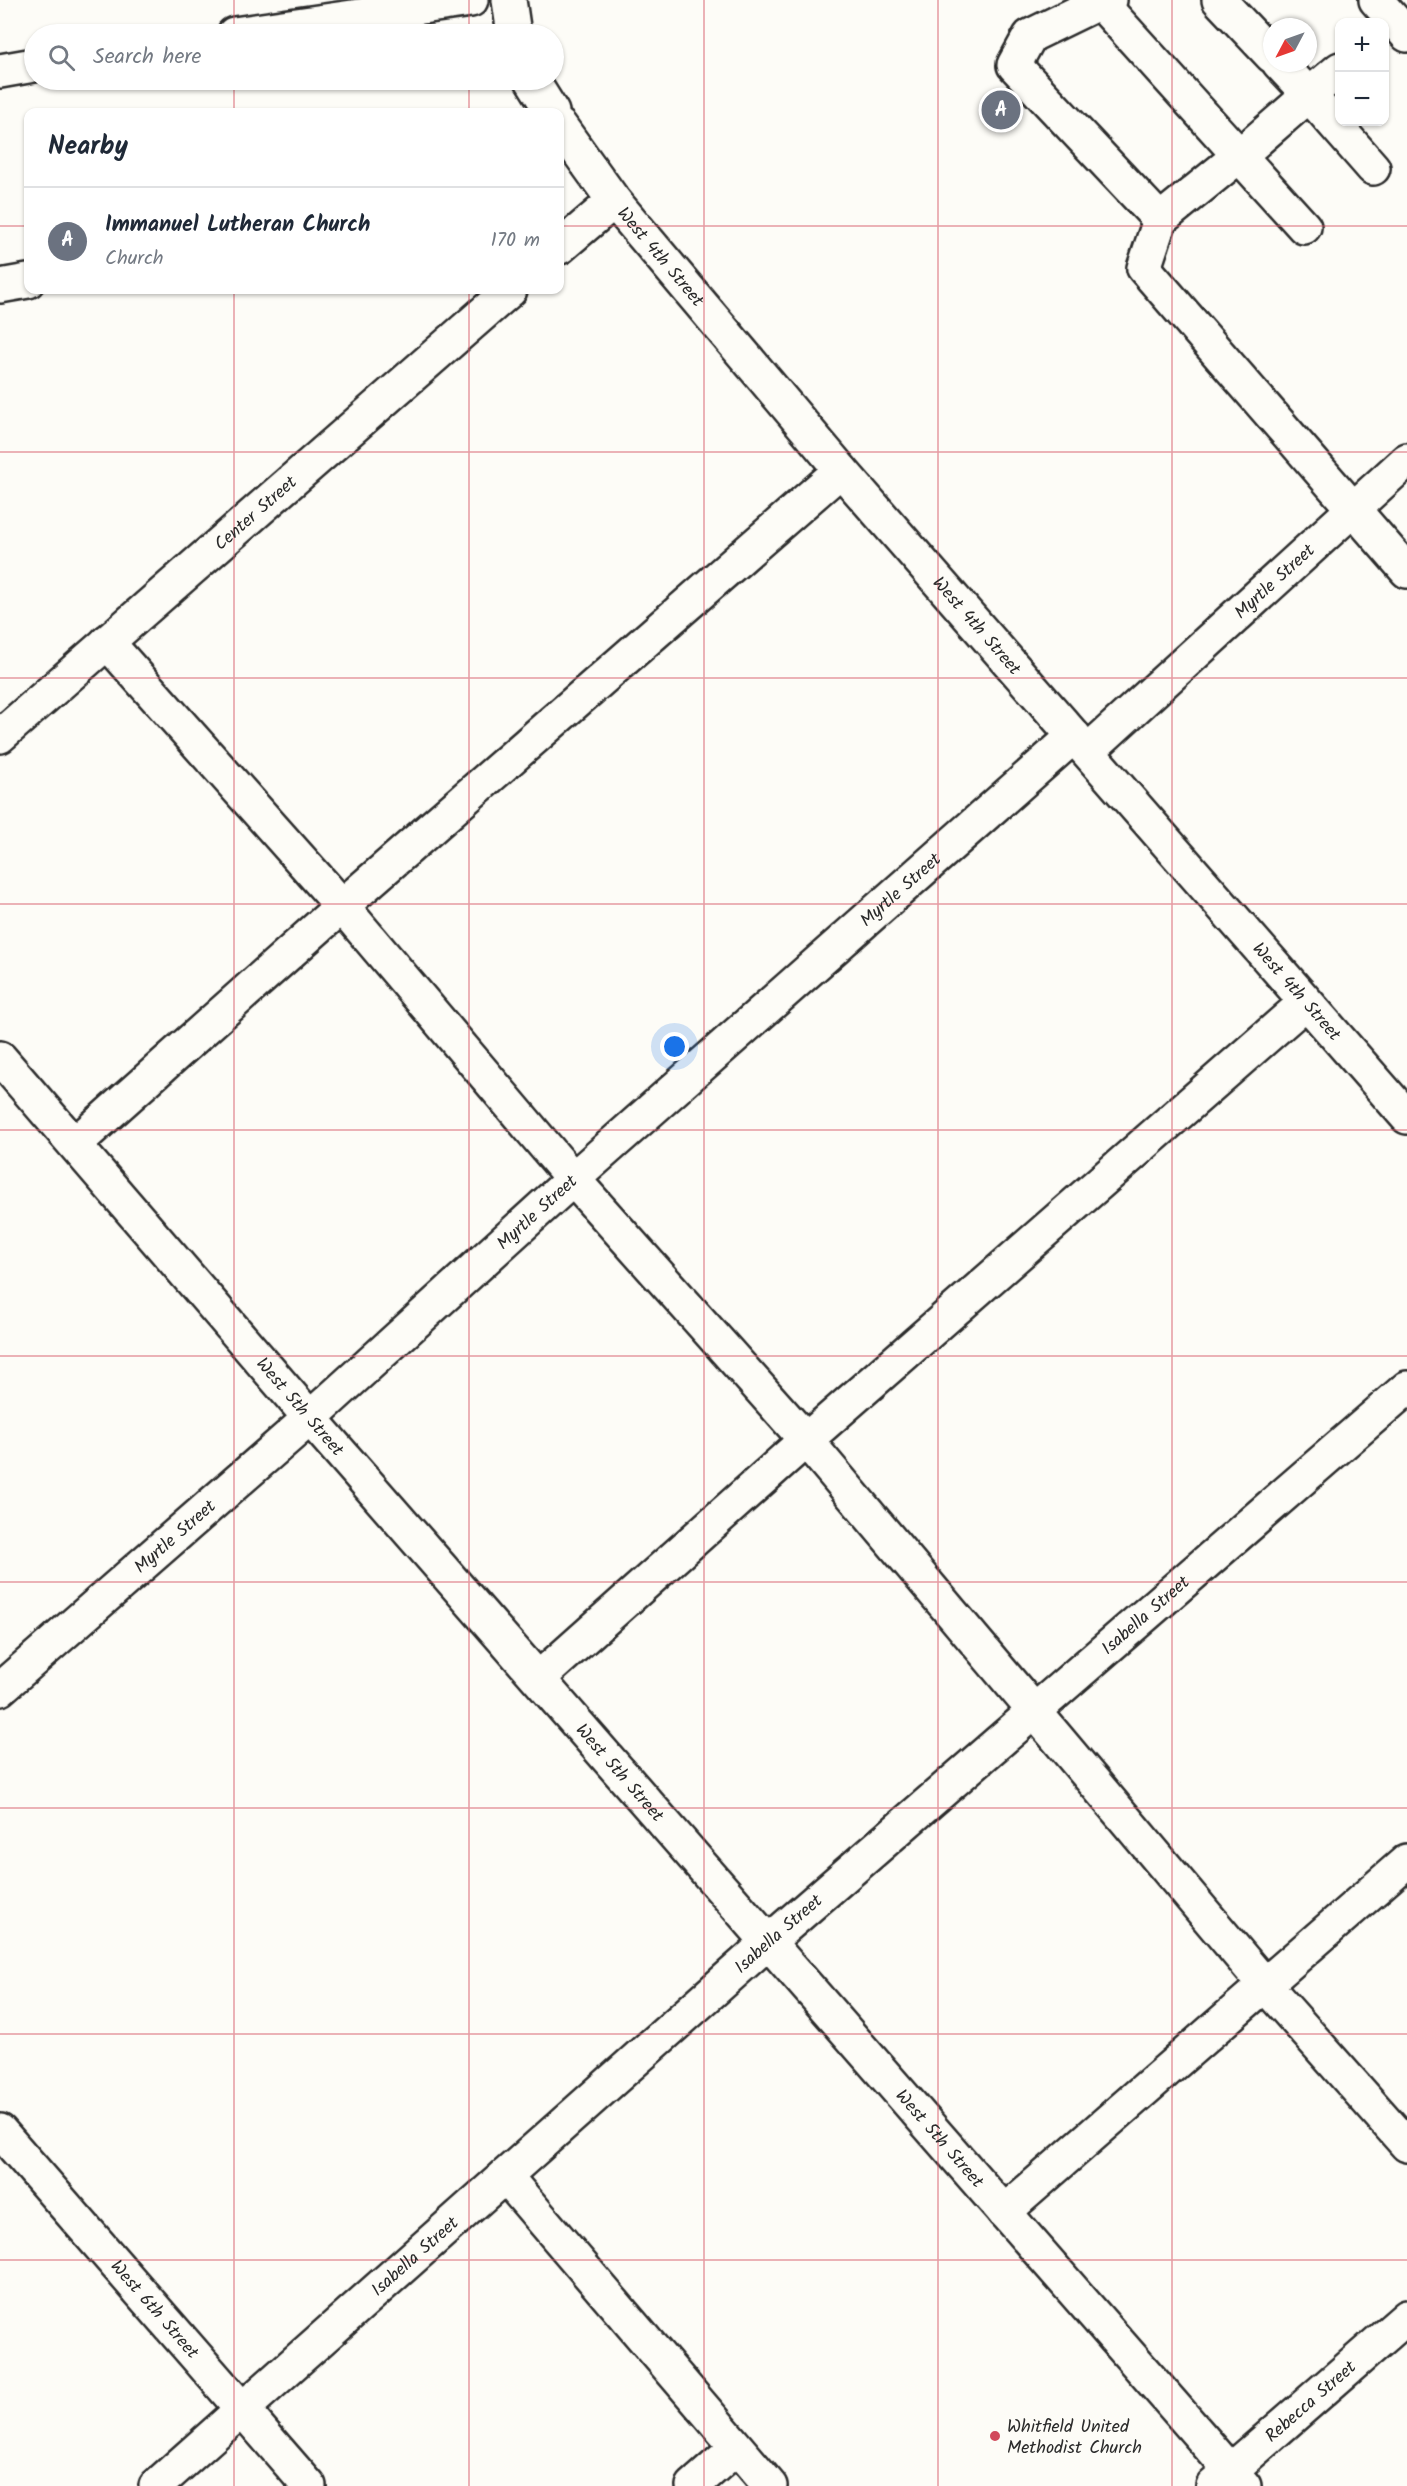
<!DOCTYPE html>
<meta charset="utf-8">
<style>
body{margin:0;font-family:Kalam,sans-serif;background:#f2f2f3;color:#1f2937}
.controls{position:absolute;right:18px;top:18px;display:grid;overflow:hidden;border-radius:12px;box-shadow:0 2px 4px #0004}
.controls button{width:54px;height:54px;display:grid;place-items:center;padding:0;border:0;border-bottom:2px solid #e0e1e3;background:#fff;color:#1f2937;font:30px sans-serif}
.compass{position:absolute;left:1263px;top:18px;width:54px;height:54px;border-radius:50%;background:#fff;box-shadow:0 2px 4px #0004;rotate:229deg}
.you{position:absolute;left:675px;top:1047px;width:21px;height:21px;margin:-15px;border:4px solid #fff;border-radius:50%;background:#1a73e8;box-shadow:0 0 0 9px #1a73e833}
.badge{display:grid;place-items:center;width:39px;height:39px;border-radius:50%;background:#d1495b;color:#fff;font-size:20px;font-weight:700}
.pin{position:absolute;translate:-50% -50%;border:3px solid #fff;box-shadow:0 2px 6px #0006}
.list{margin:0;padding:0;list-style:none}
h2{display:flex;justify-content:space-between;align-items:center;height:78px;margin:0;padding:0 24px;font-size:26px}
h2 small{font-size:20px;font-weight:400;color:#747a83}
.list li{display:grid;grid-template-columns:39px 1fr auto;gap:18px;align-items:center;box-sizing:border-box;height:108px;padding:0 24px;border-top:2px solid #e0e1e3}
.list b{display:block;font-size:22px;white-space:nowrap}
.list p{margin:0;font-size:20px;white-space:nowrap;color:#747a83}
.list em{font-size:20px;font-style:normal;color:#747a83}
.icon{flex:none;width:33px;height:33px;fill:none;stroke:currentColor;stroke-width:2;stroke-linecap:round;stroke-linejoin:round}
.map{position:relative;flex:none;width:1407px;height:2486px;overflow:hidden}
.search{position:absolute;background:#fff;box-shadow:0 2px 4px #0004;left:24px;top:24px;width:540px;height:66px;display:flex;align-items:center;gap:15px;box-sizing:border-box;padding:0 21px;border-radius:33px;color:#747a83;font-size:22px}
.panel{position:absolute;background:#fff;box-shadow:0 2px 4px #0004;left:24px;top:108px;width:540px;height:186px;border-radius:12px}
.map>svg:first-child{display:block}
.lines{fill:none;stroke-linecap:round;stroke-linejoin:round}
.minor-casing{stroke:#2b2b2b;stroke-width:38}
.major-casing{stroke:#2b2b2b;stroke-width:38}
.minor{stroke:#fdfcf7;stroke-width:33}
.major{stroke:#fdfcf7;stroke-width:33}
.grid{fill:none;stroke:#d1495b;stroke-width:1.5;stroke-opacity:0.55}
.poi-dot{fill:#d1495b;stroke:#fdfcf7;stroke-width:2}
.labels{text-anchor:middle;stroke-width:4.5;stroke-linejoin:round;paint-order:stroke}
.street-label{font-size:18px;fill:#2b2b2b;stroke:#fdfcf7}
.poi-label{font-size:18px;fill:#2b2b2b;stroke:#fdfcf7;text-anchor:start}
</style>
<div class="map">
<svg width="1407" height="2486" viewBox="0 0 1407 2486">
<rect width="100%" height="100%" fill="#fdfcf7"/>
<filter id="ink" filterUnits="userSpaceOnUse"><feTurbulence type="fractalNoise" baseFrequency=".0167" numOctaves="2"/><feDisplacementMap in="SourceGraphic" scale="12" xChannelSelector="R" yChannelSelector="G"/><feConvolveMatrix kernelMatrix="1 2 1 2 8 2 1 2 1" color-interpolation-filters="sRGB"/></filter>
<g filter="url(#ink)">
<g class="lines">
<!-- minor casing -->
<g class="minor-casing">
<g id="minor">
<polyline points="1110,0 1100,2 1030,36 1014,65 1160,220 1144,268 1407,571"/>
<polyline points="1219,0 1272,56"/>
<polyline points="1376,0 1407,35"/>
<polyline points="1100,2 1304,227"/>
<polyline points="1279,63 1309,95 1340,69"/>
<polyline points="1160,220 1240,155 1309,95 1373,168"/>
<polyline points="0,286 28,281"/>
<polyline points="107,642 342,906 573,1179 806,1440 1264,1984 1407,2145"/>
<path id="s1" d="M 1088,751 L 1407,460"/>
<path id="s2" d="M 0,1058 L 310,1418 L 1244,2486"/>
<polyline points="75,1144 342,906 841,470"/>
<polyline points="539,1678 806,1440 1305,1003"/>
<path id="s3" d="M 0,1689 L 310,1418 L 573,1179 L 1074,736"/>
<path id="s4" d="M 0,2131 L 309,2486"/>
<polyline points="505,2176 770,2486"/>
<polyline points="1004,2212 1407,1861"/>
<path id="s5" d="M 156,2486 L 767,1943 L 1407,1388"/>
<polyline points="693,2486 736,2448"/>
<path id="s6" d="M 1213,2486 L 1407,2317"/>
</g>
</g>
<!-- major casing -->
<g class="major-casing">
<g id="major">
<polyline points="509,0 514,34"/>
<polyline points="234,34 471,0"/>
<polyline points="0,71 34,65"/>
<polyline points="532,80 552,112"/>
<path id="s7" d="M 560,126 L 614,201 L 841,470 L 1407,1117"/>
<polyline points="560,247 614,201"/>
<path id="s8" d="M 0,736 L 510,290"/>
</g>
</g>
<!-- minor -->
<use href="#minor" class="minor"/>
<!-- major -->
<use href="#major" class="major"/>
</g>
</g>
<!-- grid -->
<path class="grid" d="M 234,0 L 234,34M 469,0 L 469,34M 704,0 L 704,2486M 938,0 L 938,2486M 1172,0 L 1172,2486M 234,80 L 234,112M 469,80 L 469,112M 0,226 L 28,226M 560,226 L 1407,226M 234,290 L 234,2486M 469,290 L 469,2486M 0,452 L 1407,452M 0,678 L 1407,678M 0,904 L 1407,904M 0,1130 L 1407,1130M 0,1356 L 1407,1356M 0,1582 L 1407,1582M 0,1808 L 1407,1808M 0,2034 L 1407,2034M 0,2260 L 1407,2260"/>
<!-- markers -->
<circle class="poi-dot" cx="995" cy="2436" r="6"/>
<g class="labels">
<!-- street labels -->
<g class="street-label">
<text dy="6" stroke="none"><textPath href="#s7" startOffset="165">West 4th Street</textPath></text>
<text dy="6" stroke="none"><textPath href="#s8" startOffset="339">Center Street</textPath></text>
<text dy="6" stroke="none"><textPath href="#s1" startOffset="252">Myrtle Street</textPath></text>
<text dy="6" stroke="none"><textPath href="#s7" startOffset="651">West 4th Street</textPath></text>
<text dy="6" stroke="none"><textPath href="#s3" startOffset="1204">Myrtle Street</textPath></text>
<text dy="6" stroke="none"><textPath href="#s7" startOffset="1137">West 4th Street</textPath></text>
<text dy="6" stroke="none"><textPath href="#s3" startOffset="718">Myrtle Street</textPath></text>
<text dy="6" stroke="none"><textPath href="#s2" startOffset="460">West 5th Street</textPath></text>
<text dy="6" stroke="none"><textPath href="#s3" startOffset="232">Myrtle Street</textPath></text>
<text dy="6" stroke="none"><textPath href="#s5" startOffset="1318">Isabella Street</textPath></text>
<text dy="6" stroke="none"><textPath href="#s2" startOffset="946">West 5th Street</textPath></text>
<text dy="6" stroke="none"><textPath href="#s5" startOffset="832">Isabella Street</textPath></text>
<text dy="6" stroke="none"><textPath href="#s2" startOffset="1432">West 5th Street</textPath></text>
<text dy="6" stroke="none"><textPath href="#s5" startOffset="346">Isabella Street</textPath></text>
<text dy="6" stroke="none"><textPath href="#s4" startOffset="236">West 6th Street</textPath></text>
<text dy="6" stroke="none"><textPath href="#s6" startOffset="129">Rebecca Street</textPath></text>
</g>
<!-- poi labels -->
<g class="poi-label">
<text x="1007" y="2432">Whitfield United<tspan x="1007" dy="21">Methodist Church</tspan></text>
</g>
</g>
</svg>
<div class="controls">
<button>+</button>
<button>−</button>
</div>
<svg class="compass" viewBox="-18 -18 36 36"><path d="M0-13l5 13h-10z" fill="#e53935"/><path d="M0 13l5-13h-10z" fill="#747a83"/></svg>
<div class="you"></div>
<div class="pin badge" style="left:1001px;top:110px;background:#6b7280">A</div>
<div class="search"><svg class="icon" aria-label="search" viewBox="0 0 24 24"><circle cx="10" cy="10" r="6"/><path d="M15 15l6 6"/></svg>Search here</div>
<section class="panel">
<h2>Nearby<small></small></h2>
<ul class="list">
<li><span class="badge" style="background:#6b7280">A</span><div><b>Immanuel Lutheran Church</b><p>Church</p></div><em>170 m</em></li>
</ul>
</section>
</div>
